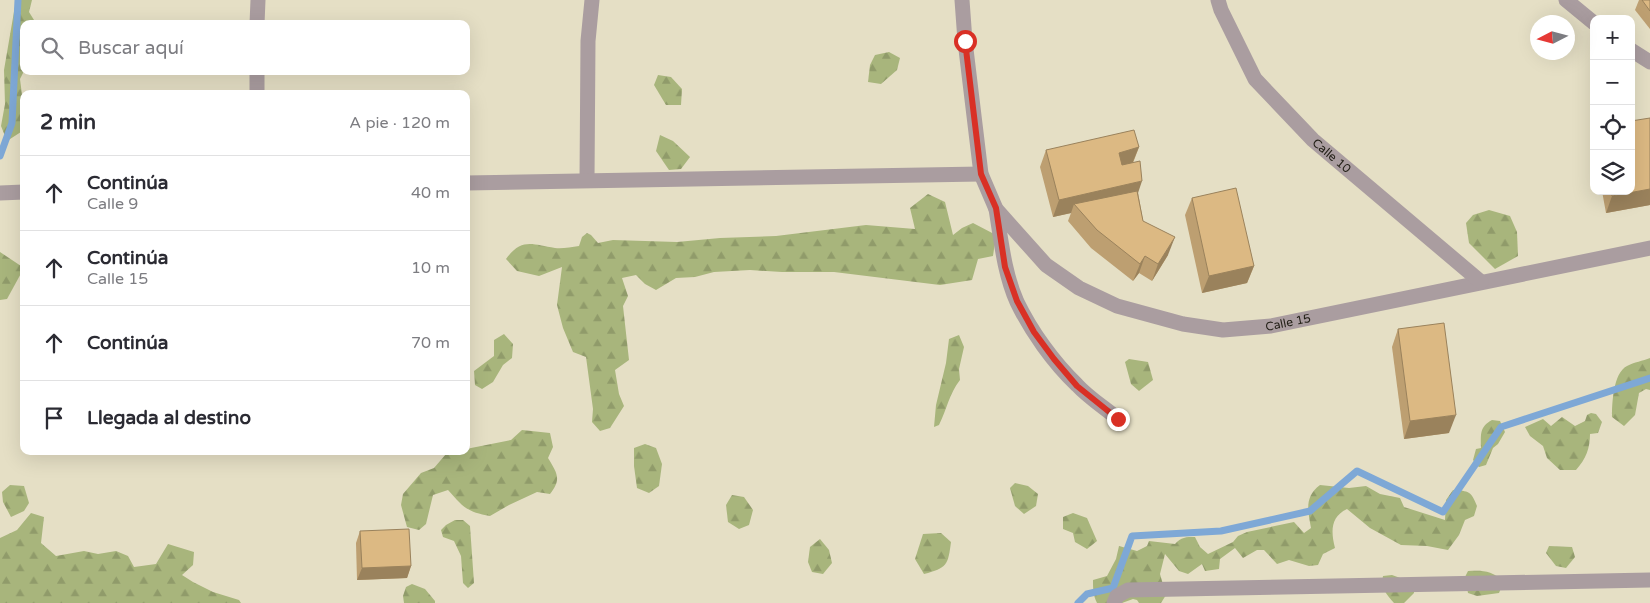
<!DOCTYPE html>
<html lang="es">
<meta charset="utf-8">
<style>
body{margin:0;font-family:"Varela Round",sans-serif;background:#f2f2f3;color:#2b2b33}
.controls{position:absolute;right:15px;top:15px;display:grid;overflow:hidden;border-radius:10px;box-shadow:0 5px 20px #0002}
.controls button{width:45px;height:45px;display:grid;place-items:center;padding:0;border:0;border-bottom:1px solid #e1e1e2;background:#fff;color:#2b2b33;font:25px sans-serif}
.compass{position:absolute;left:1530px;top:15px;width:45px;height:45px;border-radius:50%;background:#fff;box-shadow:0 5px 20px #0002;rotate:264deg}
.stop{position:absolute;width:15px;height:15px;margin:-11px;border:4px solid #d93025;border-radius:50%;background:#fff}
.stop.end{background:#d93025;border-color:#fff;box-shadow:0 1px 5px #0008}
.list{margin:0;padding:0;list-style:none}
h2{display:flex;justify-content:space-between;align-items:center;height:65px;margin:0;padding:0 20px;font-size:21px}
h2 small{font-size:16px;font-weight:400;color:#7c7c81}
.list li{display:grid;grid-template-columns:32px 1fr auto;gap:15px;align-items:center;box-sizing:border-box;height:75px;padding:0 20px;border-top:1px solid #e1e1e2}
.list b{display:block;font-size:19px;white-space:nowrap}
.list p{margin:0;font-size:16px;white-space:nowrap;color:#7c7c81}
.list em{font-size:16px;font-style:normal;color:#7c7c81}
.icon{flex:none;width:28px;height:28px;fill:none;stroke:currentColor;stroke-width:2;stroke-linecap:round;stroke-linejoin:round}
.map{position:relative;flex:none;width:1650px;height:603px;overflow:hidden}
.search{position:absolute;background:#fff;box-shadow:0 5px 20px #0002;left:20px;top:20px;width:450px;height:55px;display:flex;align-items:center;gap:12px;box-sizing:border-box;padding:0 18px;border-radius:10px;color:#7c7c81;font-size:19px}
.panel{position:absolute;background:#fff;box-shadow:0 5px 20px #0002;left:20px;top:90px;width:450px;height:365px;border-radius:10px}
.map>svg:first-child{display:block}
.forest{fill:url(#forest-firs)}
.lines{fill:none;stroke-linecap:round;stroke-linejoin:round}
.stream{stroke:#7ea8d6;stroke-width:7}
.minor{stroke:#aa9da0;stroke-width:15}
.wall{fill:#bd9f71}
.shaded-wall{fill:#9a825c}
.building{fill:#dcb983;stroke:#9a825c}
.route{stroke:#d93025;stroke-width:6}
.labels{text-anchor:middle;stroke-width:5;stroke-linejoin:round;paint-order:stroke}
.street-label{font-size:12px;fill:#242118;stroke:#e5dfc5}
</style>
<div class="map">
<svg width="1650" height="603" viewBox="0 0 1650 603">
<defs>
<pattern id="forest-firs" width="22" height="20" patternUnits="userSpaceOnUse" patternTransform="scale(1.25)"><rect width="22" height="20" fill="#a8b57c"/><path d="M5 1l3.5 6h-7zM16 11l3.5 6h-7z" fill="#909b6a"/></pattern>
</defs>
<rect width="100%" height="100%" fill="#e5dfc5"/>
<!-- forest -->
<g class="forest">
<polygon points="16,0 32,0 29,12 34,20 34,24 24,24 24,71 20,79 24,111 24,130 7,141 1,126 5,104 4,70"/>
<polygon points="889,52 900,58 897,70 881,84 868,82 870,65 875,55"/>
<polygon points="658,75 671,77 682,89 681,105 666,105 654,85"/>
<polygon points="660,135 673,141 690,157 681,169 669,170 656,151"/>
<path d="M 928,194 L 945,202 L 953,235 L 962,228 L 973,223 L 996,235 L 993,256 L 978,259 L 972,280 L 940,285 L 834,272 L 782,272 L 750,270 L 714,272 L 695,277 L 676,278 L 656,290 L 645,284 L 636,275 L 622,278 L 628,296 L 623,306 L 629,360 L 615,370 L 619,394 L 624,406 L 610,428 L 600,431 L 592,422 L 593,409 L 586,357 L 573,352 L 563,328 L 557,305 L 562,267 L 539,276 L 517,271 L 506,259 C 522,237 533,245 555,248 C 562,249 571,247 579,246 L 582,237 L 587,233 L 591,235 L 598,243 L 613,240 L 677,242 L 720,238 L 776,236 L 866,225 L 915,229 L 910,208 Z"/>
<polygon points="1489,210 1510,216 1517,232 1518,256 1495,269 1469,243 1466,223 1473,215"/>
<polygon points="0,252 24,268 7,299 0,300"/>
<polygon points="504,334 513,344 512,358 503,365 493,382 482,389 475,385 474,371 494,356 494,340"/>
<path d="M 959,335 L 964,347 L 959,369 L 960,380 C 949,394 947,409 939,425 L 934,427 L 936,405 L 946,363 L 949,339 Z"/>
<path d="M 1650,358 L 1650,390 L 1646,389 L 1639,393 L 1635,415 L 1624,426 L 1612,417 C 1612,404 1613,373 1627,366 C 1634,362 1643,361 1650,358 Z"/>
<polygon points="1129,359 1148,362 1153,380 1139,391 1131,384 1125,362"/>
<path d="M 1591,413 L 1596,414 L 1602,422 L 1598,433 L 1590,434 C 1590,448 1586,459 1576,470 L 1560,470 L 1547,458 L 1543,446 L 1530,436 L 1525,427 L 1543,419 L 1551,426 L 1562,417 L 1575,426 L 1585,421 L 1587,415 Z"/>
<path d="M 1492,420 L 1500,421 L 1505,432 L 1498,444 L 1493,448 L 1486,465 L 1479,467 L 1473,460 L 1476,449 L 1481,448 C 1481,435 1479,427 1492,420 Z"/>
<path d="M 522,430 L 550,433 L 553,447 L 548,458 C 557,473 562,479 550,494 L 537,492 L 509,505 L 490,516 C 467,512 463,507 448,490 L 433,495 L 426,524 L 419,530 L 407,527 L 401,505 L 403,494 L 421,473 L 434,468 L 446,454 L 457,451 L 466,451 L 466,449 L 511,440 Z"/>
<polygon points="645,444 656,448 662,464 659,486 649,493 637,488 634,466 634,448"/>
<polygon points="1015,483 1028,486 1038,494 1036,506 1024,514 1015,506 1010,488"/>
<polygon points="10,485 24,486 29,503 24,511 11,517 3,502 2,492"/>
<path d="M 1320,485 L 1349,488 L 1366,486 L 1380,494 L 1400,498 L 1404,507 L 1445,520 L 1446,500 L 1453,490 C 1469,491 1471,491 1477,506 L 1474,516 L 1465,520 L 1459,535 L 1448,550 L 1427,546 L 1401,545 L 1370,528 L 1347,509 C 1330,517 1331,532 1335,548 L 1323,554 L 1318,565 L 1309,566 L 1289,560 L 1277,564 L 1264,550 L 1257,550 L 1243,558 L 1235,548 L 1220,559 L 1219,569 L 1205,571 L 1202,564 L 1188,574 L 1179,571 L 1165,554 L 1160,574 L 1166,595 L 1161,603 L 1139,603 L 1137,600 L 1133,599 L 1122,603 L 1097,603 C 1093,595 1093,588 1093,580 L 1107,576 L 1116,559 L 1119,546 L 1137,551 L 1147,546 L 1149,541 L 1175,544 C 1181,537 1186,537 1195,537 L 1200,547 L 1208,554 L 1233,542 L 1238,536 L 1247,532 L 1294,522 L 1304,533 L 1311,528 C 1308,511 1304,497 1320,485 Z"/>
<polygon points="732,495 744,497 753,510 749,525 739,529 728,522 726,505"/>
<polygon points="31,513 44,517 41,543 56,556 84,551 98,554 116,551 128,556 134,567 156,564 168,544 194,552 193,565 182,575 193,582 213,592 239,600 241,603 0,603 0,538 17,530"/>
<polygon points="1073,513 1087,518 1097,541 1087,549 1075,542 1073,533 1063,529 1063,517"/>
<polygon points="455,520 463,520 470,526 474,583 468,588 463,583 461,556 454,541 443,537 441,530 446,525"/>
<path d="M 941,533 L 951,542 C 948,565 947,568 924,574 L 915,559 L 923,534 Z"/>
<polygon points="820,539 829,550 832,563 823,574 812,572 808,562 810,547"/>
<polygon points="1549,546 1572,547 1575,557 1566,568 1556,566 1546,553"/>
<path d="M 1468,571 C 1484,570 1491,571 1504,581 L 1499,593 L 1477,596 L 1468,593 L 1465,577 Z"/>
<path d="M 1392,575 L 1414,583 L 1414,593 L 1404,603 L 1394,603 C 1387,595 1380,588 1383,576 Z"/>
<polygon points="412,584 425,589 435,601 435,603 404,603 403,596 406,587"/>
</g>
<g class="lines">
<!-- stream -->
<g class="stream">
<polyline points="0,156 12,123 18,0"/>
<polyline points="1078,603 1087,594 1113,588 1132,536 1221,531 1310,511 1357,471 1443,512 1501,427 1650,378"/>
</g>
<!-- minor -->
<g class="minor">
<path id="s1" d="M 962,0 L 965,41 L 981,174 L 996,209 L 1046,265 L 1079,288 L 1117,306 L 1183,324 L 1223,330 L 1271,326 L 1650,248"/>
<path id="s2" d="M 1218,0 L 1221,10 L 1255,79 L 1313,140 L 1481,282"/>
<polyline points="1566,0 1594,23"/>
<polyline points="257,24 258,0"/>
<polyline points="1631,50 1650,62"/>
<polyline points="257,71 257,94"/>
<polyline points="587,180 588,41 592,0"/>
<polyline points="466,183 981,174"/>
<polyline points="0,193 24,192"/>
<path d="M 996,209 C 1001,239 1004,273 1017,302 C 1031,331 1053,362 1077,385 C 1089,398 1105,408 1118,419"/>
<polyline points="1114,603 1117,596 1128,590 1650,580"/>
</g>
</g>
<!-- wall -->
<g class="wall">
<polygon points="1639,0 1650,0 1650,29 1635,10"/>
<polygon points="1650,118 1650,205 1606,213 1602,191 1631,191"/>
<polygon points="1139,147 1133,163 1143,221 1168,255 1152,281 1139,273 1133,281 1091,248 1068,221 1071,213 1053,217 1040,167 1046,150"/>
<polygon points="1192,198 1254,266 1247,283 1202,293 1185,215"/>
<polygon points="1398,329 1449,433 1404,439 1392,347"/>
<polygon points="360,531 411,566 407,578 357,580 356,543"/>
</g>
<!-- shaded-wall -->
<g class="shaded-wall">
<polygon points="1139,147 1132,164 1112,170 1119,153"/>
<polygon points="1142,181 1136,199 1074,204 1071,213 1053,217 1059,200"/>
<polygon points="1650,189 1650,205 1606,213 1612,196"/>
<polygon points="1175,237 1168,255 1152,281 1158,264"/>
<polygon points="1145,256 1139,273 1133,281 1140,264"/>
<polygon points="1254,266 1247,283 1202,293 1209,276"/>
<polygon points="1456,415 1449,433 1404,439 1410,421"/>
<polygon points="411,566 407,578 357,580 362,568"/>
</g>
<!-- building -->
<g class="building">
<polygon points="1642,0 1650,0 1650,11"/>
<polygon points="1650,118 1650,189 1612,196 1611,191 1631,191 1631,121"/>
<polygon points="1134,130 1139,147 1119,153 1122,165 1140,161 1142,181 1059,200 1046,150"/>
<polygon points="1236,188 1254,266 1209,276 1192,198"/>
<polygon points="1137,191 1143,221 1175,237 1158,264 1145,256 1140,264 1097,230 1074,204"/>
<polygon points="1444,323 1456,415 1410,421 1398,329"/>
<polygon points="409,529 411,566 362,568 360,531"/>
</g>
<g class="lines">
<!-- route -->
<polyline class="route" points="965,41 981,174 996,208 1005,267 1017,301 1034,332 1054,359 1077,386 1118,419"/>
</g>
<g class="labels">
<!-- street labels -->
<g class="street-label">
<text dy="4" stroke="none"><textPath href="#s2" startOffset="196">Calle 10</textPath></text>
<text dy="4" stroke="none"><textPath href="#s1" startOffset="545">Calle 15</textPath></text>
</g>
</g>
</svg>
<div class="controls">
<button>+</button>
<button>−</button>
<button><svg class="icon" aria-label="locate" viewBox="0 0 24 24"><circle cx="12" cy="12" r="6"/><path d="M12 2v4M12 18v4M2 12h4M18 12h4"/></svg></button>
<button><svg class="icon" aria-label="layers" viewBox="0 0 24 24"><path d="M12 4l9 5-9 5-9-5zM3 14l9 5 9-5"/></svg></button>
</div>
<svg class="compass" viewBox="-18 -18 36 36"><path d="M0-13l5 13h-10z" fill="#e53935"/><path d="M0 13l5-13h-10z" fill="#7c7c81"/></svg>
<div class="stop" style="left:965px;top:41px"></div>
<div class="stop end" style="left:1118px;top:419px"></div>
<div class="search"><svg class="icon" aria-label="search" viewBox="0 0 24 24"><circle cx="10" cy="10" r="6"/><path d="M15 15l6 6"/></svg>Buscar aquí</div>
<section class="panel">
<h2>2 min<small>A pie · 120 m</small></h2>
<ul class="list">
<li><svg class="icon" aria-label="ahead" viewBox="0 0 24 24"><path d="M12 20V5M6 11l6-6 6 6"/></svg><div><b>Continúa</b><p>Calle 9</p></div><em>40 m</em></li>
<li><svg class="icon" aria-label="ahead" viewBox="0 0 24 24"><path d="M12 20V5M6 11l6-6 6 6"/></svg><div><b>Continúa</b><p>Calle 15</p></div><em>10 m</em></li>
<li><svg class="icon" aria-label="ahead" viewBox="0 0 24 24"><path d="M12 20V5M6 11l6-6 6 6"/></svg><div><b>Continúa</b></div><em>70 m</em></li>
<li><svg class="icon" aria-label="arrive" viewBox="0 0 24 24"><path d="M6 21V4h12l-3 4 3 4H6"/></svg><div><b>Llegada al destino</b></div></li>
</ul>
</section>
</div>
